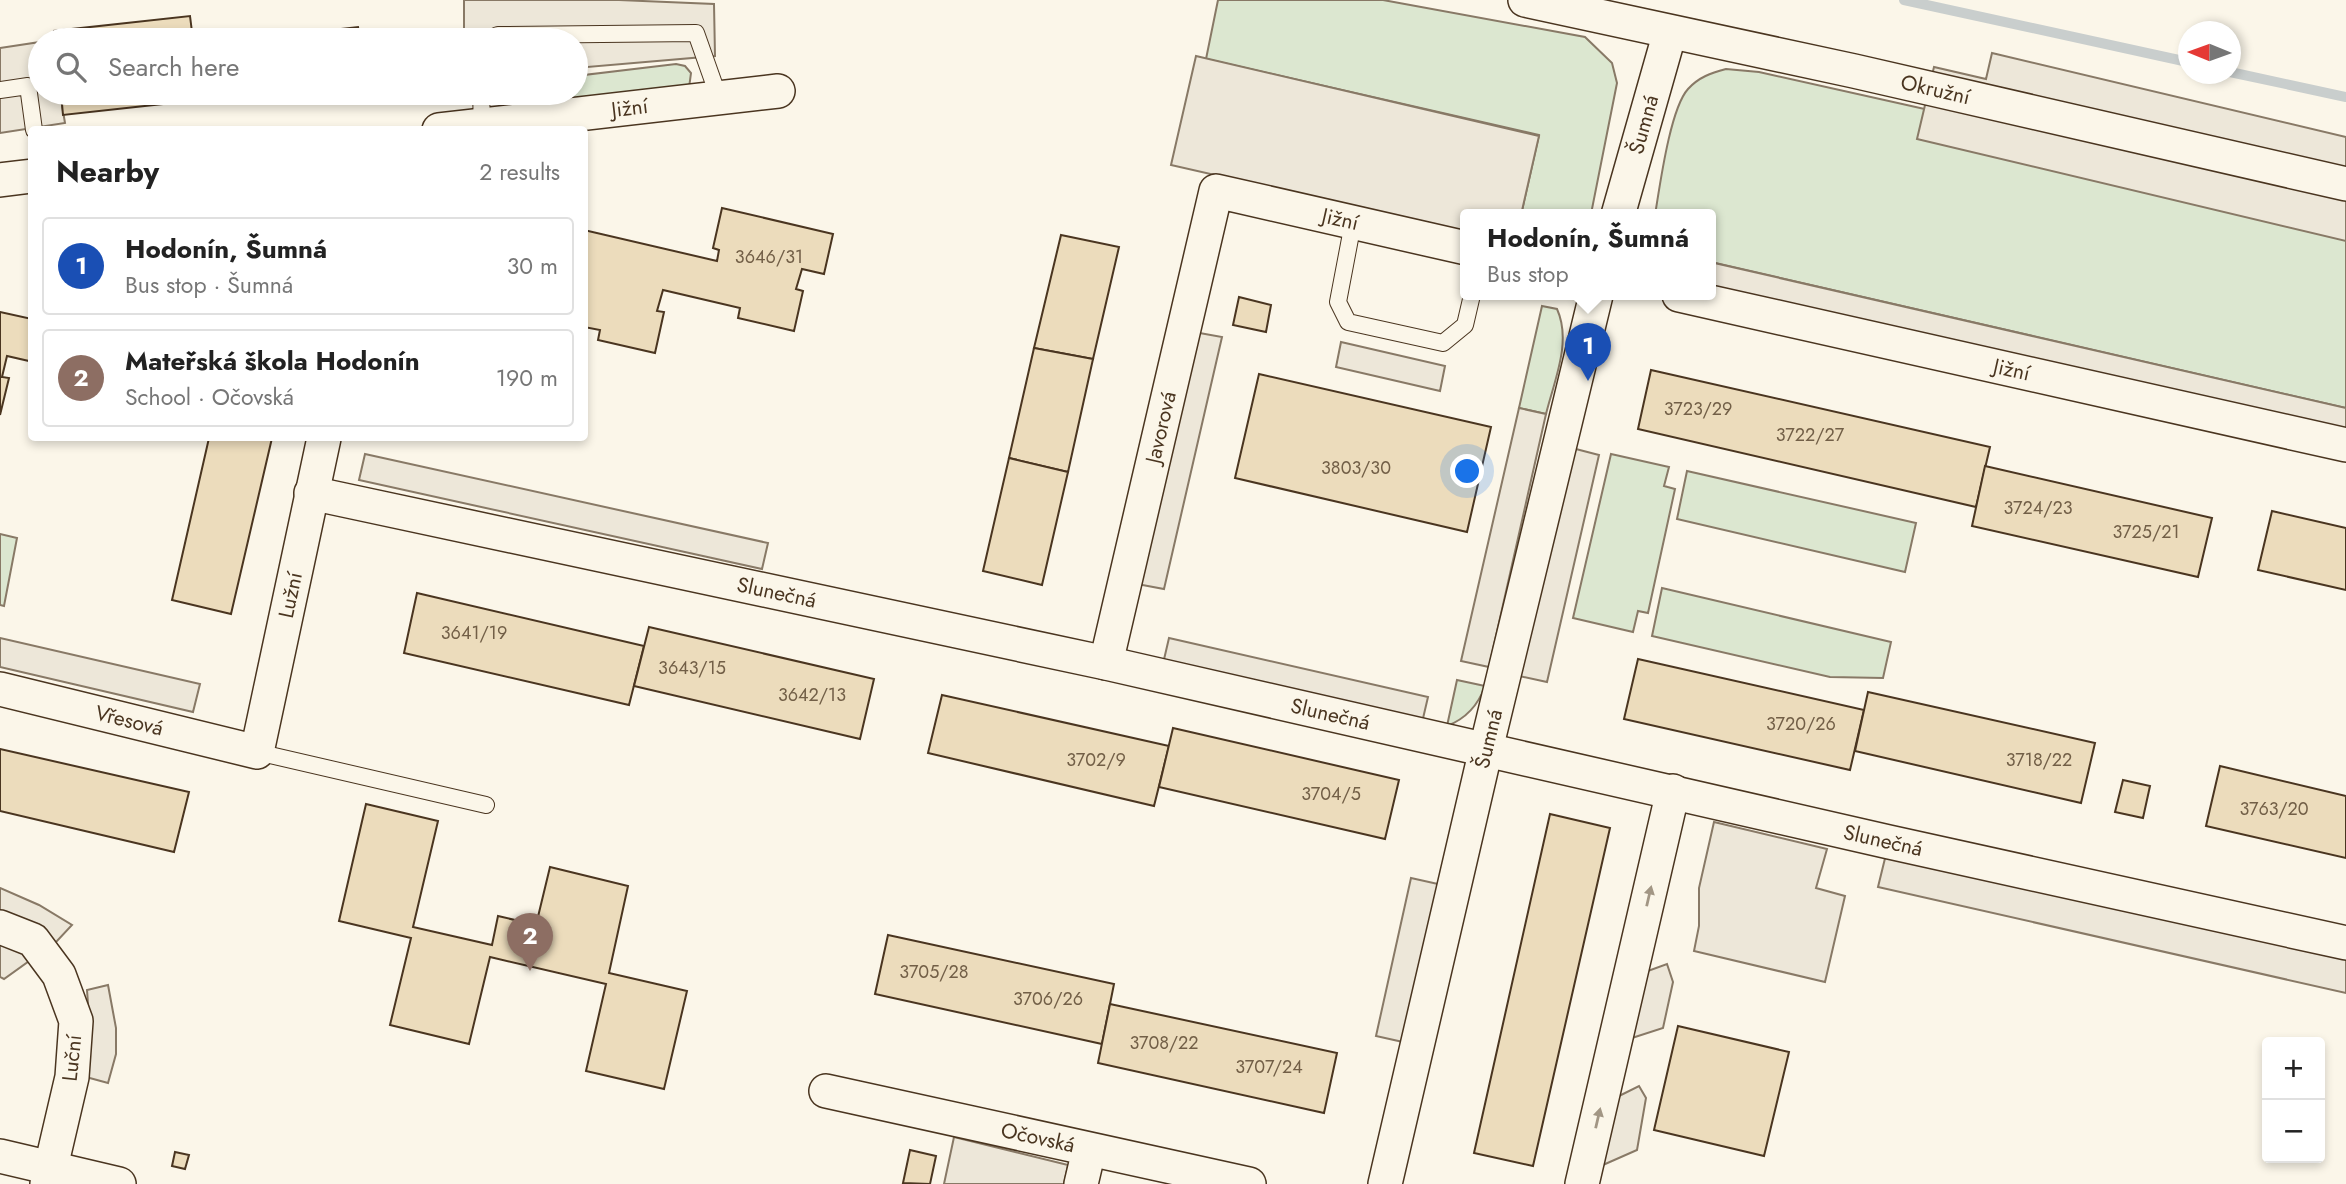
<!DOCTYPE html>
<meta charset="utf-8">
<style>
body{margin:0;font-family:Jost,sans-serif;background:#f2f2f2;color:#222}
.controls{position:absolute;right:21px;bottom:21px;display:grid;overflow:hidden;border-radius:7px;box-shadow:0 4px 10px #0003}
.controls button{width:63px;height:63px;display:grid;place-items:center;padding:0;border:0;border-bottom:2px solid #e0e0e0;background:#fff;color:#222;font:35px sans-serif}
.compass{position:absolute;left:2178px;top:21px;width:63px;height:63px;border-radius:50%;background:#fff;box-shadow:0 4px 10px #0003;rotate:271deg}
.you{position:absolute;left:1468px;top:472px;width:24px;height:24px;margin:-18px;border:5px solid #fff;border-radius:50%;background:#1a73e8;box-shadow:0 0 0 10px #1a73e833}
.badge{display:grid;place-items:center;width:46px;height:46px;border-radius:50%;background:#c62828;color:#fff;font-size:23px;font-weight:700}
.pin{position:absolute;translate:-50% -58px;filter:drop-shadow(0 2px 4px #0008)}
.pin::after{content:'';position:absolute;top:37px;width:24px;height:21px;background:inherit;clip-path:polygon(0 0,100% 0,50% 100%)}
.popup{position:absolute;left:1460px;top:209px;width:256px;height:91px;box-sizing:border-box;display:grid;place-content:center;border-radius:7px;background:#fff;filter:drop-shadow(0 2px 5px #0005);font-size:23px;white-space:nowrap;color:#767676}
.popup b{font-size:26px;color:#222}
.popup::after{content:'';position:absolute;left:50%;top:100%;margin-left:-14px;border:14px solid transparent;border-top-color:#fff}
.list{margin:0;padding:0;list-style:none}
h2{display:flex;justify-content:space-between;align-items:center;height:91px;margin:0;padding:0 28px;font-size:30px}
h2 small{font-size:23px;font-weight:400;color:#767676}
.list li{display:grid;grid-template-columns:46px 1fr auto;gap:21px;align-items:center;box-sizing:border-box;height:98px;margin:0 14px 14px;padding:0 14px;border:2px solid #e0e0e0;border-radius:7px}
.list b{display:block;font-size:26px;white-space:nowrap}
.list p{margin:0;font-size:23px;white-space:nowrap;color:#767676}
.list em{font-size:23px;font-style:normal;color:#767676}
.icon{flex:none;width:38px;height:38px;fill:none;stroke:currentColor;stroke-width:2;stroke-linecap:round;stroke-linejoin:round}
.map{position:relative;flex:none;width:2346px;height:1184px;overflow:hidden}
.search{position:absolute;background:#fff;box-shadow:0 4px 10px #0003;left:28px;top:28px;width:560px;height:77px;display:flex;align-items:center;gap:18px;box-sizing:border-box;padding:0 24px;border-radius:38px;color:#767676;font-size:26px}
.panel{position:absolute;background:#fff;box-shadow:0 4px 10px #0003;left:28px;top:126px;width:560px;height:315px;border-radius:7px}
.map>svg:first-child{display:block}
.green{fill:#dce7d0;stroke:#887966;stroke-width:2}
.parking{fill:#ede7d9;stroke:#887966;stroke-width:2}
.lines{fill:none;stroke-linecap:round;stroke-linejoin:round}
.stream{stroke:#c9cecd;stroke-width:10}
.building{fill:#ecdcbc;stroke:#4a3520;stroke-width:2}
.lane-casing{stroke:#4a3520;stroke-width:18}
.street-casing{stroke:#4a3520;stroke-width:36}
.lane{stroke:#fbf6e9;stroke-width:16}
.street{stroke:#fbf6e9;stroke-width:33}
.oneway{fill:#a29684}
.labels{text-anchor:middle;stroke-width:5;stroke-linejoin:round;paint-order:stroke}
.number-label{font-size:18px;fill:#725f47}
.street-label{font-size:21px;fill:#4a3520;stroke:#fbf6e9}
</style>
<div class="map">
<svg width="2346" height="1184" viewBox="0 0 2346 1184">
<rect width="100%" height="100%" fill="#fbf6e9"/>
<!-- green -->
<g class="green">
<polygon points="1218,0 1383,0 1585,37 1612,63 1617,83 1592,209 1589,215 1521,215 1539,135 1206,59"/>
<polygon points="676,64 685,66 691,73 689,88 506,110 501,102 500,93 576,93 576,76"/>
<path d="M 1726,69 L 1759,72 L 1947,114 L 2346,209 L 2346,408 L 1711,262 L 1710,215 L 1655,215 C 1660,185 1670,109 1688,89 C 1699,77 1711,73 1726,69 Z"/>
<path d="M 1542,306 L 1557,309 C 1572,342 1554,381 1546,414 L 1519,408 Z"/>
<polygon points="1611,454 1669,467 1664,486 1675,489 1648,613 1638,611 1633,632 1573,618"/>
<polygon points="1687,471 1916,523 1905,572 1677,519"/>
<polygon points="0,534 17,538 4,606 0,605"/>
<polygon points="1662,588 1891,642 1883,678 1830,677 1652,636"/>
<path d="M 1457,680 L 1485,686 C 1478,706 1465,719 1447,726 Z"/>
</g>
<!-- parking -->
<g class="parking">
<polygon points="464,0 619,0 714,4 715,56 576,68 576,40 464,40"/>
<polygon points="40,42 40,93 60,93 65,123 0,133 0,48"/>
<polygon points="1992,53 2346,137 2346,241 1917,139 1934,67 1986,79"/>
<polygon points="1196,56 1539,136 1521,215 1466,215 1465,232 1171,165"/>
<polygon points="1710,262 2346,408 2346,438 1711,291"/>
<polygon points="1194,332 1222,337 1164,589 1137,584"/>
<polygon points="1341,342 1445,366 1440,391 1336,367"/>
<polygon points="1519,408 1546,414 1489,667 1461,661"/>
<polygon points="1572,448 1599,455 1547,682 1519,676"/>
<polygon points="365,454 768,543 762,569 359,480"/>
<polygon points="0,638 200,684 193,712 0,667"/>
<polygon points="1169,638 1428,697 1421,727 1162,668"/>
<polygon points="1714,822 1827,849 1816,888 1845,896 1825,982 1694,951 1699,926 1699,888"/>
<polygon points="1889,842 2346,937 2346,993 1878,887"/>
<polygon points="1411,878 1438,884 1403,1042 1376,1036"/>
<polygon points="0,888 39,905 72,925 57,941 4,979 0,977"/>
<polygon points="1667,964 1673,982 1663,1028 1632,1038 1645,972"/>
<polygon points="108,985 116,1028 116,1054 108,1083 86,1077 91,1044 87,990"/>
<polygon points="1639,1086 1646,1098 1637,1150 1603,1165 1617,1097"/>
<polygon points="954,1137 1068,1165 1064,1184 944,1184"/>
</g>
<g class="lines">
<!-- stream -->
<g class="stream">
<polyline points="1904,0 2188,62"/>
<polyline points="2230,72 2346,97"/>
</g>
</g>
<!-- building -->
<g class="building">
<polygon points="190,16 193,40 55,40 54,31"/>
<polygon points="358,27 360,40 279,40 279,36"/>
<polygon points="61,93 198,93 199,100 63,115"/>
<polygon points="722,208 833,234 824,274 802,269 796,289 803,291 794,331 738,318 740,308 663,290 657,311 664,312 655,353 598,340 600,330 584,327 584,230 717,261 719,250 713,248"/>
<polygon points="1061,235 1119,247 1093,359 1034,348"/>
<polygon points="1239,297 1271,305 1266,332 1233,325"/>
<polygon points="0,312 32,319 32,351 29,361 7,356 2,377 9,378 0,415"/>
<polygon points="1034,348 1093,359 1068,472 1009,458"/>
<polygon points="1651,370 1990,447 1976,507 1638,429"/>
<polygon points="1259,374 1491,427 1467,532 1235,478"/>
<polygon points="209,438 272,438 231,614 172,600"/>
<polygon points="1009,458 1068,472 1042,585 983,571"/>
<polygon points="1985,466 2212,518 2198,577 1972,526"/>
<polygon points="2272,511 2346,528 2346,590 2258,570"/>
<polygon points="417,593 644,646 629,705 404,653"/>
<polygon points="649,627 874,679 860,739 634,686"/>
<polygon points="1638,659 1864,710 1850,770 1624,719"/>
<polygon points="1868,692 2095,743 2081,803 1855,751"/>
<polygon points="942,695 1169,746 1154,806 928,753"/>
<polygon points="1173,728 1399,780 1385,839 1159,787"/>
<polygon points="0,749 189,792 174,852 0,811"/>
<polygon points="2220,766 2346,796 2346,858 2206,826"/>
<polygon points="2123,780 2150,786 2143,818 2115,812"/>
<polygon points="366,804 438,821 413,927 492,945 498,916 536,925 550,867 628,886 609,973 687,991 664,1089 586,1071 606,984 490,957 469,1044 390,1025 411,938 339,921"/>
<polygon points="1550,814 1610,828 1533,1166 1474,1153"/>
<polygon points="888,935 1114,984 1102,1044 875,994"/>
<polygon points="1110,1004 1337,1053 1324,1113 1098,1063"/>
<polygon points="1678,1026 1789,1052 1764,1156 1654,1130"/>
<polygon points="910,1150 936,1156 930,1184 903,1183"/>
<polygon points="175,1152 189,1155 185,1169 172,1166"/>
</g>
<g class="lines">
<!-- lane casing -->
<g class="lane-casing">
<g id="lane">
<polyline points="486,40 498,35 696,33 719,98"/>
<polyline points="0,90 28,86 34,130"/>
<polyline points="481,93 482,125"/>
<polyline points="1353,223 1338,302 1348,322 1443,343 1465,325 1472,295"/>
<polyline points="257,752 486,805"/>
</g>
</g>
<!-- street casing -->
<g class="street-casing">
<g id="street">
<path id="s1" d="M 1525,0 L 1854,71 L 2346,184"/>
<path id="s2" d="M 439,130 L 778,91"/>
<polyline points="0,180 32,176"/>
<path id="s3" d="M 1618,215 L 1670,32"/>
<path id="s4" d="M 1679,295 L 2346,445"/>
<path id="s5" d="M 311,493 L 1106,663 L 1889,842 L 2346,943"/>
<path id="s6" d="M 1106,663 L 1216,191 L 1466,248"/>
<path id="s7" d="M 0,689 L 257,752 L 324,438"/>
<polyline points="0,927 33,940 59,975 76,1021 72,1077 47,1184"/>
<path id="s8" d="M 826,1091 L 1249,1184"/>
<polyline points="0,1156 119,1184"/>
<polyline points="1081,1184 1089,1150"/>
<path id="s9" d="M 1385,1184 L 1486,749 L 1596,295"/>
<polyline points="1582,1184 1673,791"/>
</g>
</g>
<!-- lane -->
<use href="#lane" class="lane"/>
<!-- street -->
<use href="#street" class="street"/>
</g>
<!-- one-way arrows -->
<defs><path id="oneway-solid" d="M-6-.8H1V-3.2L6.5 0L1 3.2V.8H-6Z" transform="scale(1.75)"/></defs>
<g class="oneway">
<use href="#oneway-solid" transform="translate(1649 896) rotate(-77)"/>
<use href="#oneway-solid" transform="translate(1598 1118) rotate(-77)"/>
</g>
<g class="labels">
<!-- number labels -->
<g class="number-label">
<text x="769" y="263">3646/31</text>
<text x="1698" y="415">3723/29</text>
<text x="1810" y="441">3722/27</text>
<text x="1356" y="474">3803/30</text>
<text x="2038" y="514">3724/23</text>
<text x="2146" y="538">3725/21</text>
<text x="474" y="639">3641/19</text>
<text x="692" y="674">3643/15</text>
<text x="812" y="701">3642/13</text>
<text x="1801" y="730">3720/26</text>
<text x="1096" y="766">3702/9</text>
<text x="2039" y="766">3718/22</text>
<text x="1331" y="800">3704/5</text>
<text x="2274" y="815">3763/20</text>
<text x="934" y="978">3705/28</text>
<text x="1048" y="1005">3706/26</text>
<text x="1164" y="1049">3708/22</text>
<text x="1269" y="1073">3707/24</text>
</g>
<!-- street labels -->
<g class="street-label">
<text dy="7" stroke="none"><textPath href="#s1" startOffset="420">Okružní</textPath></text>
<text dy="7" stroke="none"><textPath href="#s2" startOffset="192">Jižní</textPath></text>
<text dy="7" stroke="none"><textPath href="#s3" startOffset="94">Šumná</textPath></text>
<text dy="7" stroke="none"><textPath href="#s6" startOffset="612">Jižní</textPath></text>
<text dy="7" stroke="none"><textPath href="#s4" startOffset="341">Jižní</textPath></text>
<text dy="7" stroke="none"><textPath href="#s6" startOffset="242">Javorová</textPath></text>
<text dy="7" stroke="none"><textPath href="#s5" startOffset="476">Slunečná</textPath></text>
<text dy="7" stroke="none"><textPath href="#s7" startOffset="425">Lužní</textPath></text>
<text dy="7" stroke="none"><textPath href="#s5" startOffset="1043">Slunečná</textPath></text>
<text dy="7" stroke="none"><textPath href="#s7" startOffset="133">Vřesová</textPath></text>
<text dy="7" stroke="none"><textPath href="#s9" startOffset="457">Šumná</textPath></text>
<text dy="7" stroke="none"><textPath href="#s5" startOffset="1610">Slunečná</textPath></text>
<text transform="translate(72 1058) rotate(-84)" y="7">Luční</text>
<text dy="7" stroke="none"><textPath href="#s8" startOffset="217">Očovská</textPath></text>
</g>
</g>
</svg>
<div class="controls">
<button>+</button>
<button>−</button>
</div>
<svg class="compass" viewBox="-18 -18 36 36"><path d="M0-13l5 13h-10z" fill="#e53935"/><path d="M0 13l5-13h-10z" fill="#767676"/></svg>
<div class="you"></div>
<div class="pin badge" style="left:1588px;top:381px;background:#1a4fb4">1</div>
<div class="popup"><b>Hodonín, Šumná</b>Bus stop</div>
<div class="pin badge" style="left:530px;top:971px;background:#8d6e63">2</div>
<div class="search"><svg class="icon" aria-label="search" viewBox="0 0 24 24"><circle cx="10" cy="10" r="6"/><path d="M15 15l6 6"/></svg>Search here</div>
<section class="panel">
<h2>Nearby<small>2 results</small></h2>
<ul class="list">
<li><span class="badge" style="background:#1a4fb4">1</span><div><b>Hodonín, Šumná</b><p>Bus stop · Šumná</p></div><em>30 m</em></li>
<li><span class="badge" style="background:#8d6e63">2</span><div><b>Mateřská škola Hodonín</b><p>School · Očovská</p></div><em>190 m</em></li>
</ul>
</section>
</div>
